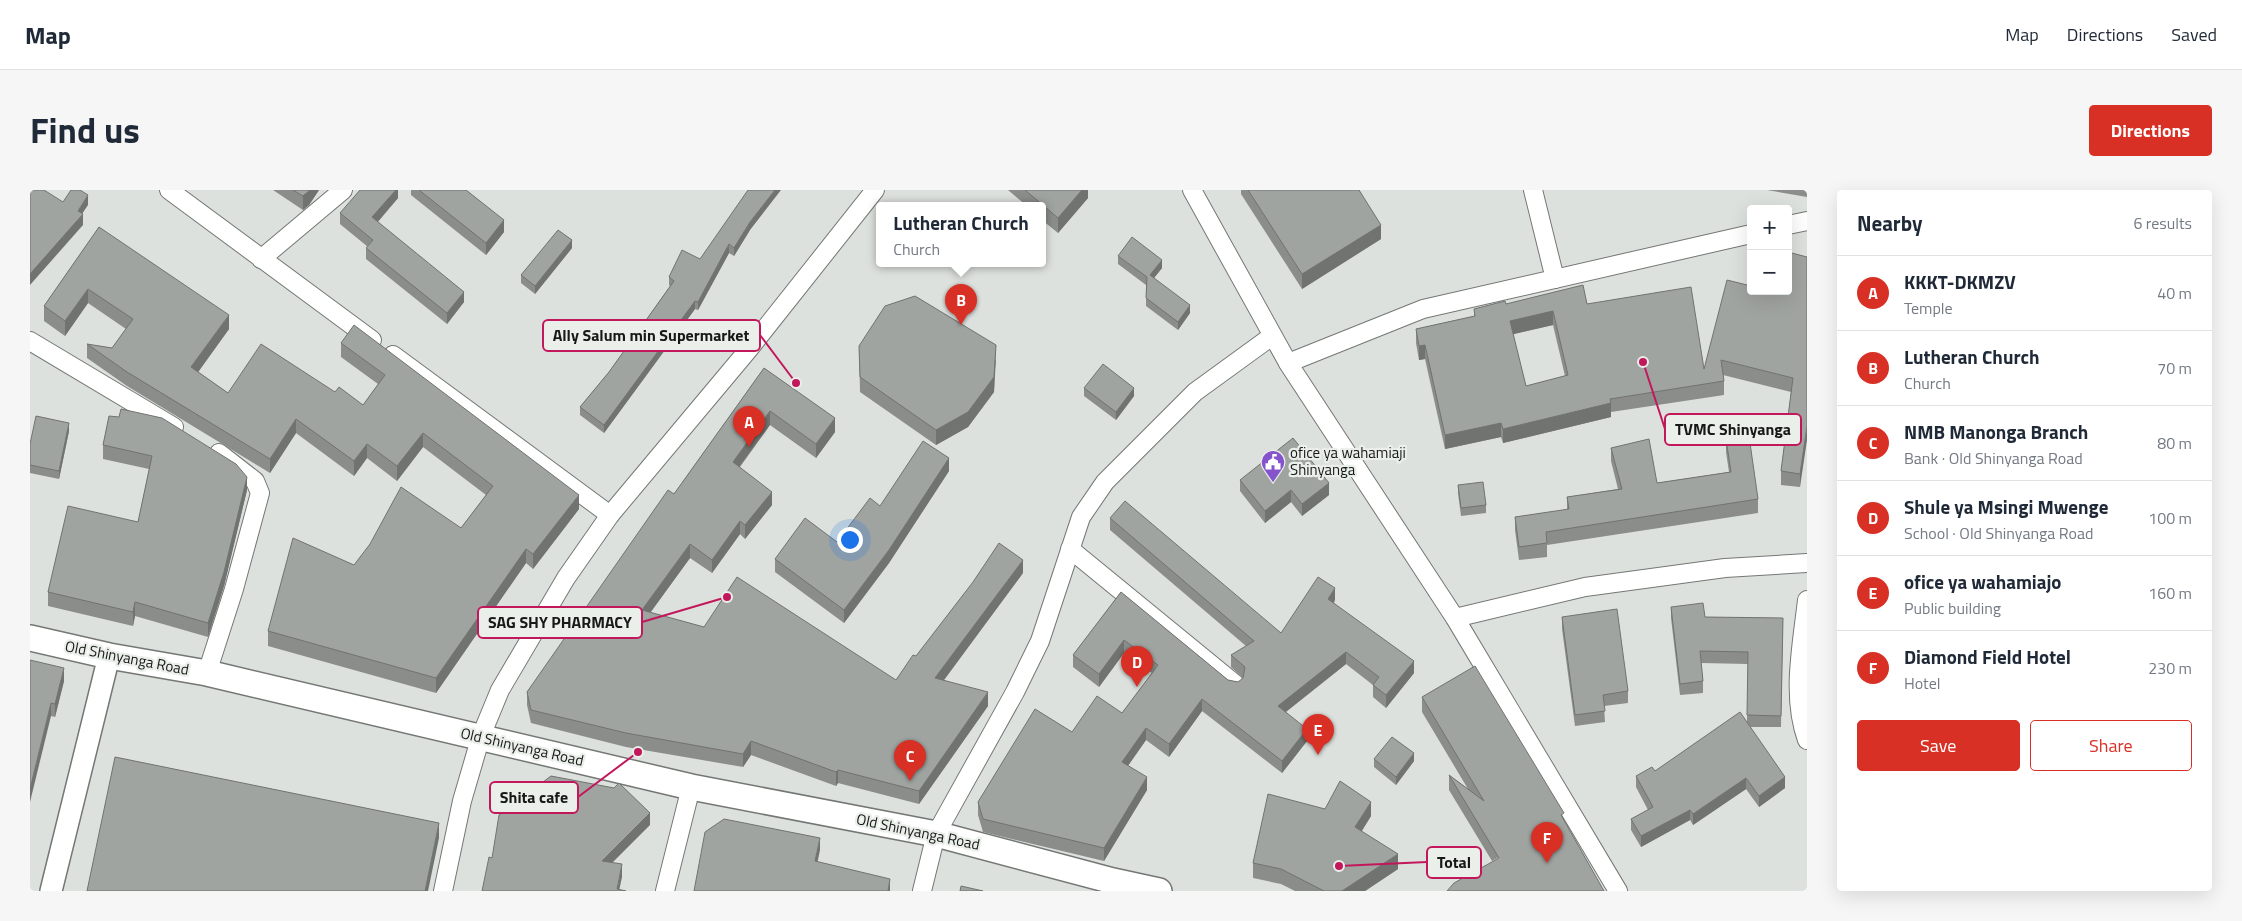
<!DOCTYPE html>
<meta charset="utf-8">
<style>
body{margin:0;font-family:"Titillium Web",sans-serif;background:#f6f6f7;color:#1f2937}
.controls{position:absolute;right:15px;top:15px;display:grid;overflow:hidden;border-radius:5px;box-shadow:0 5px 20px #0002}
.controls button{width:45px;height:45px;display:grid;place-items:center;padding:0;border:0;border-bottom:1px solid #e0e1e3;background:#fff;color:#1f2937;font:25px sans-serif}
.you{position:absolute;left:819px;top:349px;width:18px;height:18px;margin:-12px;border:4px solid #fff;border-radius:50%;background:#1a73e8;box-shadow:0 0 0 8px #1a73e833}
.badge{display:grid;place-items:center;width:32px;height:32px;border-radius:50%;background:#d93025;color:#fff;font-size:16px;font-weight:700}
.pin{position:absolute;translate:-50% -41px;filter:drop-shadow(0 1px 2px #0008)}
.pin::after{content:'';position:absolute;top:26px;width:18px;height:15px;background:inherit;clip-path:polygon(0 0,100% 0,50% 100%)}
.popup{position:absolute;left:846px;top:12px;width:170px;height:65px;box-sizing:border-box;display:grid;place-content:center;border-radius:5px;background:#fff;filter:drop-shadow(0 1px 4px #0005);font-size:16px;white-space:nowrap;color:#747a83}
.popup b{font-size:19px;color:#1f2937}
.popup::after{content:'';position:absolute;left:50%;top:100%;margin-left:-10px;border:10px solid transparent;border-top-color:#fff}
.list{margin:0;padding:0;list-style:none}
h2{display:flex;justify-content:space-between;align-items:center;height:65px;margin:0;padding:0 20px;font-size:21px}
h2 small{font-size:16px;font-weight:400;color:#747a83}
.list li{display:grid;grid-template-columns:32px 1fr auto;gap:15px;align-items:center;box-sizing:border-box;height:75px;padding:0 20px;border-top:1px solid #e0e1e3}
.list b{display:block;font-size:19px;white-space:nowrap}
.list p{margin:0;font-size:16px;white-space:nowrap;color:#747a83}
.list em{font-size:16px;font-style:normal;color:#747a83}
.actions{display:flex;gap:10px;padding:15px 20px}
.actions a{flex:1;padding:11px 0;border:1px solid #d93025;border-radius:5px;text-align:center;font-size:18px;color:#d93025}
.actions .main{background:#d93025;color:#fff}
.map{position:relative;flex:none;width:1777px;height:701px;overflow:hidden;border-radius:5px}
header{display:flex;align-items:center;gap:30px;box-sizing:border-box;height:70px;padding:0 25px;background:#fff;border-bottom:1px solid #e0e1e3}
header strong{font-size:24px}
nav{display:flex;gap:28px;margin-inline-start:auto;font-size:18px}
.intro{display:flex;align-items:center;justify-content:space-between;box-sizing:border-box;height:120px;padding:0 30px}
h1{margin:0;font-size:35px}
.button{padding:12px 22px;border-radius:5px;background:#d93025;color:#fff;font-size:18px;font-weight:700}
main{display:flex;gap:30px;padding:0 30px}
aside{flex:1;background:#fff;border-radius:5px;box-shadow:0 5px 20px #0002}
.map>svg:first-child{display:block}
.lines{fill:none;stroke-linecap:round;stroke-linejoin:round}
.minor-casing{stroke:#747875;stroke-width:20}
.tertiary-casing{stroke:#747875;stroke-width:24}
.secondary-casing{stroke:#747875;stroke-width:28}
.minor{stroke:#fff;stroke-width:18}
.tertiary{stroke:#fff;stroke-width:21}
.secondary{stroke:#fff;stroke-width:25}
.wall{fill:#8a8d8a;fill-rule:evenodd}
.shaded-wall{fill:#707370}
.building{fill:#a0a4a0;stroke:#707370;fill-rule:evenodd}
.labels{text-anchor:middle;stroke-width:4.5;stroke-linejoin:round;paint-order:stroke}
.poi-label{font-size:15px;fill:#171917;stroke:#eaefea;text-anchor:start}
.street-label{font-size:15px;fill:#171917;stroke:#eaefea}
.leader{fill:none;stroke:#c2185b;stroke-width:2}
.callout-dot{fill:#c2185b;stroke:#eaefea;stroke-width:2}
.callout{fill:#eaefea;stroke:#c2185b;stroke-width:2}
.callout-label{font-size:16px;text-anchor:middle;font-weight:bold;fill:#171917}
</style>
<header>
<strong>Map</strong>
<nav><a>Map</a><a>Directions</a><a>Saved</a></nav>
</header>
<div class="intro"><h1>Find us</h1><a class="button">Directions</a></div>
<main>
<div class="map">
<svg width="1777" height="701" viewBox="0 0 1777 701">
<rect width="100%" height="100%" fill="#dde1dd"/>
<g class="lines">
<!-- minor casing -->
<g class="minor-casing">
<g id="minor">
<polyline points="139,0 342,150"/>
<polyline points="1162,0 1258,173 1425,428 1588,701"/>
<polyline points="1503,0 1525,89"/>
<polyline points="1758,35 1777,31"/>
<polyline points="231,69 313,0"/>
<polyline points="0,151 144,237"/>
<polyline points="363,165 580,325"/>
<polyline points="1258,173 1393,119 1721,44"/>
<polyline points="1040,359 1205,494"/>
<path d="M 1777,410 C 1772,455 1761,506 1777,550"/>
<polyline points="1425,428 1555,397 1695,378 1777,373"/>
<polyline points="177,483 204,399 230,303 225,291 189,263"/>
<polyline points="413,701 432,611 451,546 470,500 536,388 580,325 719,159 845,0"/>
<polyline points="635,701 661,597"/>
<polyline points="892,701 906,644 985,502 1010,451 1051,327 1075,292 1165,202 1242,146"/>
</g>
</g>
<!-- tertiary casing -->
<g class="tertiary-casing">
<polyline id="tertiary" points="21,701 79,466"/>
</g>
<!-- secondary casing -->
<g class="secondary-casing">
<polyline id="secondary" points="0,448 79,466 177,483 661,597 906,644 1083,691 1129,701"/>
</g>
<!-- minor -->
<use href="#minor" class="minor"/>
<!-- tertiary -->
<use href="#tertiary" class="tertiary"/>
<!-- secondary -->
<use href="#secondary" class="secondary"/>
</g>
<!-- wall -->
<g class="wall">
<polygon points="243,0 289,0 279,15 273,20"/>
<polygon points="368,0 368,8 348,32 434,112 417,134 336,69 336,58 338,57 310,34 310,23"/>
<polygon points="381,0 436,0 474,42 456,65 381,5"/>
<polygon points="978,0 1058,0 1058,8 1028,43 1012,30 1012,16 997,16"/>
<polygon points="1211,0 1329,0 1351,49 1272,99 1211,4"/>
<polygon points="1737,0 1777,0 1777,7"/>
<polygon points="69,37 199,139 168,182 198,203 305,202 333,215 348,194 311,167 311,153 549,319 503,379 496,373 406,503 238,456 238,441 324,375 431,338 456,305 393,257 367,291 337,268 324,286 266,243 240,283 97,196 57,168 57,154 82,158 96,139 58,113 35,146 14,131 14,116"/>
<polygon points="720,40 704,66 699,63 668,120 665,119 574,243 550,225 550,217 579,182 640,96 639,95 639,87"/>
<polygon points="542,58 505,104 491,93 491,85"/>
<polygon points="1088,66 1132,78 1124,88 1160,123 1148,140 1116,116 1116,95 1088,74"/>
<path d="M 1777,67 L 1770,297 L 1751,295 L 1751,281 L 1761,202 L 1693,185 L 1694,191 L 1694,205 L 1581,222 L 1581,227 L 1473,253 L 1471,247 L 1415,259 L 1395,169 L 1389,170 L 1386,153 L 1386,139 L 1444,126 L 1444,119 L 1476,114 L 1557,114 L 1674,179 L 1721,101 L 1758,101 ZM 1523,135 L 1535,186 L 1496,196 L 1483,144 Z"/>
<polygon points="829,156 966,170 964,202 938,237 906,255 830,202"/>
<polygon points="734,178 805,242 786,268 740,235 710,277 742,315 715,349 710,344 682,383 660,368 620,423 866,490 886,466 993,383 914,490 958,516 889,614 808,593 806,596 721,565 713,577 596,557 501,533 497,515 497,502 644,304"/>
<polygon points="1054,198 1104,206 1086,230 1054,206"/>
<polygon points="79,226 217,300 194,396 178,447 105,426 103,436 18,416 18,402 108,332 119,279 73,269 73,255"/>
<polygon points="39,241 29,289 0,283 0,254"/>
<polygon points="1696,249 1728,309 1728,323 1517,355 1517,367 1489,370 1485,340 1485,327 1537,320 1537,307 1588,299 1581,271 1581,258 1627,293 1699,282 1696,262"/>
<polygon points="919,281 859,373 814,433 745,382 745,369 807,352 850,316"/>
<polygon points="1210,290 1299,305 1272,326 1261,312 1235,333 1210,301"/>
<polygon points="1428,295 1456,315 1456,323 1431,326 1428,303"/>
<polygon points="1080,328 1251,443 1305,410 1304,413 1384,483 1356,518 1343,507 1343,495 1316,474 1256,522 1277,551 1252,583 1172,521 1139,567 1116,550 1098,576 1117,600 1074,671 953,642 948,625 948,612 1042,542 1092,523 1122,483 1094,463 1069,497 1043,477 1043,465 1091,402 1198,490 1208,492 1213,488 1201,477 1201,465 1216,456 1080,340"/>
<polygon points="1641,417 1675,427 1753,428 1751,537 1720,537 1755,598 1729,617 1716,599 1663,635 1660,630 1611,657 1601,640 1601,629 1618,620 1606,597 1606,586 1625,581 1717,531 1718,474 1671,473 1673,491 1673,503 1650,505 1641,428"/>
<polygon points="1532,427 1598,501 1598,513 1574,516 1575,532 1545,536 1532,439"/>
<polygon points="0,470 34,491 25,527 21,526"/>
<polygon points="1392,507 1534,630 1462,671 1419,600 1419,585 1438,599 1392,522"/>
<polygon points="1344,569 1384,571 1366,595 1344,577"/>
<polygon points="1295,619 1341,626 1332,641 1368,679 1335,701 1265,701 1251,694 1223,688 1223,673"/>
</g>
<!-- shaded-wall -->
<g class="shaded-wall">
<polygon points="280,0 289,0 279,15 273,20 273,6"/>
<polygon points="366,0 368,0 368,8 342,38 342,27"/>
<polygon points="745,0 751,0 720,40 704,66 704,58 720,32"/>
<polygon points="1052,0 1058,0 1058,8 1028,43 1028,28"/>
<polygon points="58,5 58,15 48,30 53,24 53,35 0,95 0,84 48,21"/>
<polygon points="474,30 474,42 456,65 456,53"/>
<polygon points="1351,35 1351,49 1272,99 1272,84"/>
<polygon points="542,50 542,58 505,104 505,96"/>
<polygon points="699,54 699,63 668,120 668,112"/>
<polygon points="1132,70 1132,78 1120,93 1120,85"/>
<polygon points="58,99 58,113 35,146 35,131"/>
<polygon points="434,102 434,112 417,134 417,123"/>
<polygon points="665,111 665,119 574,243 574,235"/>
<polygon points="1160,115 1160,123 1148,140 1148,132"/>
<polygon points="1523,121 1523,135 1480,145 1480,131"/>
<polygon points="199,125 199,139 161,192 161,177"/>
<polygon points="966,155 964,202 938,237 906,255 906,240"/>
<polygon points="1395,155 1395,169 1389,170 1389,156"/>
<polygon points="1104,198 1104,206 1086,230 1086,222"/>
<polygon points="1581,213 1581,227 1473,253 1473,239"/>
<polygon points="740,221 740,235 703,285 703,272"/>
<polygon points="805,228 805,242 786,268 786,254"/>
<polygon points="266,229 266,243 240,283 240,269"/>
<polygon points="39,233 39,241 29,289 29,281"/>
<polygon points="1471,233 1471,247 1415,259 1415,245"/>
<polygon points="1777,236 1777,250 1770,297 1770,284"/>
<polygon points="393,243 393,257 367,291 367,276"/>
<polygon points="337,254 337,268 324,286 324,271"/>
<polygon points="919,268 919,281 859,373 814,433 814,420"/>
<polygon points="217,287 217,300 194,396 178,447 178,433"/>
<polygon points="1299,293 1299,305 1272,326 1272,314"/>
<polygon points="1261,300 1261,312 1235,333 1235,321"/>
<polygon points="742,302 742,315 715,349 715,335"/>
<polygon points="549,305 549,319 503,379 503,364"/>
<polygon points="710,331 710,344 682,383 682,370"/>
<polygon points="660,354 660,368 612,434 612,420"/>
<polygon points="496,359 496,373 406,503 406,488"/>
<polygon points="993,370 993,383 905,502 905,488"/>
<polygon points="1305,398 1305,410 1298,421 1298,409"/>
<polygon points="105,412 105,426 103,436 103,422"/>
<polygon points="1094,450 1094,463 1069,497 1069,484"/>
<polygon points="1316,462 1316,474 1248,528 1248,516"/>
<polygon points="1384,471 1384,483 1356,518 1356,505"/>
<polygon points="34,478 34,491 25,527 25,514"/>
<polygon points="958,502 958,516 889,614 889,601"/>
<polygon points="1172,509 1172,521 1139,567 1139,554"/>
<polygon points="21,513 21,526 0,612 0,599"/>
<polygon points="1116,538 1116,550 1092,584 1092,572"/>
<polygon points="1277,539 1277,551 1252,583 1252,571"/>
<polygon points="721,551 721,565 713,577 713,564"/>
<polygon points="1384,563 1384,571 1366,595 1366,587"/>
<polygon points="808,580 808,593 806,596 806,582"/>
<polygon points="1117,587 1117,600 1074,671 1074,658"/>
<polygon points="1755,587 1755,598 1729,617 1729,606"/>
<polygon points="1716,588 1716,599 1663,635 1663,624"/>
<polygon points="1341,612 1341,626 1325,651 1325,637"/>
<polygon points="1660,620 1660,630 1611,657 1611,646"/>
<polygon points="620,623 620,635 572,683 572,671"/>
<polygon points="409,633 409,648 398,701 395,701"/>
<polygon points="790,648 790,660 785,684 785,671"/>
<polygon points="1368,664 1368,679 1335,701 1312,701"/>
<polygon points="592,674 592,687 589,701 587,701"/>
<polygon points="860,689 860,701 858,701"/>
</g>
<!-- building -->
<g class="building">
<polygon points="0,0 14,0 33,12 41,0 50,0 58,5 48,21 53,24 0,84"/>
<polygon points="263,0 280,0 273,6"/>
<polygon points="330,0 366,0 342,27 434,102 417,123 336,58 343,50 310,23"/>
<polygon points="389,0 436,0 474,30 456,53"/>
<polygon points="718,0 745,0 720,32 704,58 699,54 668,112 665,111 574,235 550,217 579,182 644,91 639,87 652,60 670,69"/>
<polygon points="995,0 1052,0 1028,28"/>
<polygon points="1218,0 1329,0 1351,35 1272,84"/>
<polygon points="69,37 199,125 161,177 198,203 231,154 305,202 309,197 333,215 355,185 311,153 324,135 549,305 503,364 496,359 406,488 238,441 263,348 324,375 340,354 371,297 431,338 463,296 393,243 367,276 337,254 324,271 266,229 240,269 97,182 57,154 82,158 103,129 58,99 35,131 14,116"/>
<polygon points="528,40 542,50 505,96 491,85"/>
<polygon points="1102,47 1132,70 1120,85 1160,115 1148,132 1116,108 1117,87 1088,66"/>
<path d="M 1758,62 L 1777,67 L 1777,236 L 1770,284 L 1751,281 L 1763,188 L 1691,170 L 1694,191 L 1580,209 L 1581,213 L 1473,239 L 1471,233 L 1415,245 L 1395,155 L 1389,156 L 1386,139 L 1445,126 L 1444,119 L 1475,111 L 1476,114 L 1553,95 L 1557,114 L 1661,97 L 1674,179 L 1697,90 L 1721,96 L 1721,101 L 1758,101 ZM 1523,121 L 1538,185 L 1496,196 L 1480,131 Z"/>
<polygon points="885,106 966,155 964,187 938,222 906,240 830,187 829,156 855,116"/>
<polygon points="1073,174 1104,198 1086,222 1054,198"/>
<polygon points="734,178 805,228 786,254 740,221 703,272 742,302 715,335 710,331 682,370 660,354 612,420 674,437 707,387 866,490 883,465 886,466 943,392 969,353 993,370 905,488 958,502 889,601 808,580 806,582 721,551 713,564 596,543 501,520 497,502 638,300 644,304"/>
<polygon points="91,219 132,228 206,274 217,287 194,382 178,433 105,412 103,422 18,402 38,316 108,332 122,266 73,255 79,226 89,227"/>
<polygon points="6,226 39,233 29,281 0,275 0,254"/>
<polygon points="1719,246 1728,309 1516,342 1517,353 1489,357 1485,327 1539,319 1537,307 1592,299 1581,258 1619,249 1627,293 1701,282 1696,249"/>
<polygon points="1263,248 1299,293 1272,314 1261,300 1235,321 1210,290"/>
<polygon points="893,251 919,268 859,360 814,420 745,369 775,328 807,352 840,308 850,316"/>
<polygon points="1453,292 1456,315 1431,318 1428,295"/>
<polygon points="1095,311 1251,443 1288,387 1305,398 1298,409 1384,471 1356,505 1343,495 1349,487 1316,462 1248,516 1277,539 1252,571 1172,509 1139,554 1116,538 1092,572 1117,587 1074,658 953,629 948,612 1005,519 1042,542 1067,506 1092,523 1128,475 1094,450 1069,484 1043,465 1091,402 1198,490 1208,492 1213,488 1215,477 1201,465 1224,451 1080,328"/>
<polygon points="1673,413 1675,427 1753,428 1751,526 1717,525 1718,462 1670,461 1673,491 1650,494 1641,417"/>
<polygon points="1587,419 1598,501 1573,505 1575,521 1545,525 1532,427"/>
<polygon points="0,470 34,478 25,514 21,513 0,599"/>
<polygon points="1445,476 1534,623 1531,625 1574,701 1417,701 1424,693 1469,668 1419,585 1454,611 1392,507"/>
<polygon points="1710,522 1755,587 1729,606 1716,588 1663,624 1660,620 1611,646 1601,629 1623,617 1606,586 1622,577 1625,581"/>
<polygon points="1362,547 1384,563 1366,587 1344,569"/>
<polygon points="85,567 409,633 395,701 57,701"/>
<polygon points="521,586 584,598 589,593 620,623 572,671 592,674 587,699 596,701 452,701 459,667 462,668 469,625"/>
<polygon points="1310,591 1341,612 1325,637 1368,664 1312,701 1294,701 1251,679 1223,673 1238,604 1295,619"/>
<polygon points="694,629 790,648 785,671 860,689 858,701 664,701 675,642"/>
<polygon points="931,696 953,701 930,701"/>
</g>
<!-- icons -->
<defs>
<g id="civic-pin" transform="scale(1.25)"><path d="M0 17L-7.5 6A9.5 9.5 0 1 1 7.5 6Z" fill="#8554cd" stroke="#eaefea"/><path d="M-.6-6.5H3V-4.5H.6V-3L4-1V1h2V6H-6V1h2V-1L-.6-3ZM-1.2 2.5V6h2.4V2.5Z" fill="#fff"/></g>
</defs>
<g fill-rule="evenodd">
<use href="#civic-pin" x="1243" y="272"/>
</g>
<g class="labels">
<!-- poi labels -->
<g class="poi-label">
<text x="1260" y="268">ofice ya wahamiaji<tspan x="1260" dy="17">Shinyanga</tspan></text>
</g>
<!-- street labels -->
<g class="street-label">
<text transform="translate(97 468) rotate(11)" y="5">Old Shinyanga Road</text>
<text transform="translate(492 557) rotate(13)" y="5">Old Shinyanga Road</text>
<text transform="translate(888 642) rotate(12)" y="5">Old Shinyanga Road</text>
</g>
</g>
<!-- callouts -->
<path class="leader" d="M766 193L730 145M1613 172L1635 239M697 407L612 432M608 562L548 607M1309 676L1397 672"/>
<g class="callout-dot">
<circle cx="766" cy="193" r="5"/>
<circle cx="1613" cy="172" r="5"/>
<circle cx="697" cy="407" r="5"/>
<circle cx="608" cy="562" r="5"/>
<circle cx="1309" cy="676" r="5"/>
</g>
<g class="callout">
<rect x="513" y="130" width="217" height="31" rx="5"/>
<rect x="1635" y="224" width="136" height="31" rx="5"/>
<rect x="448" y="417" width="164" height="31" rx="5"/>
<rect x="460" y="592" width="88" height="31" rx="5"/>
<rect x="1397" y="657" width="54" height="31" rx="5"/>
</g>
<g class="callout-label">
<text x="621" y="151">Ally Salum min Supermarket</text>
<text x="1703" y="245">TVMC Shinyanga</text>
<text x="530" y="438">SAG SHY PHARMACY</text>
<text x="504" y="613">Shita cafe</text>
<text x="1424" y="678">Total</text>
</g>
</svg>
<div class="controls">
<button>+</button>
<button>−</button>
</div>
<div class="you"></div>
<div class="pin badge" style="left:719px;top:257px">A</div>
<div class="pin badge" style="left:931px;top:135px">B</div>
<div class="popup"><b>Lutheran Church</b>Church</div>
<div class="pin badge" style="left:880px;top:591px">C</div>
<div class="pin badge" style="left:1107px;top:497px">D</div>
<div class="pin badge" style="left:1288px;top:565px">E</div>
<div class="pin badge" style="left:1517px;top:673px">F</div>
</div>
<aside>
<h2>Nearby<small>6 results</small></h2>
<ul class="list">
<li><span class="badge">A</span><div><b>KKKT-DKMZV</b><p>Temple</p></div><em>40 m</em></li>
<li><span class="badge">B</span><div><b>Lutheran Church</b><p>Church</p></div><em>70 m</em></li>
<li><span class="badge">C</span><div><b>NMB Manonga Branch</b><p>Bank · Old Shinyanga Road</p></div><em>80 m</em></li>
<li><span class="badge">D</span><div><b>Shule ya Msingi Mwenge</b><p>School · Old Shinyanga Road</p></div><em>100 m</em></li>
<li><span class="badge">E</span><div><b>ofice ya wahamiajo</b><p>Public building</p></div><em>160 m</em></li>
<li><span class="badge">F</span><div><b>Diamond Field Hotel</b><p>Hotel</p></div><em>230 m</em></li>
</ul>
<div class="actions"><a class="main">Save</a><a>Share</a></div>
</aside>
</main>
